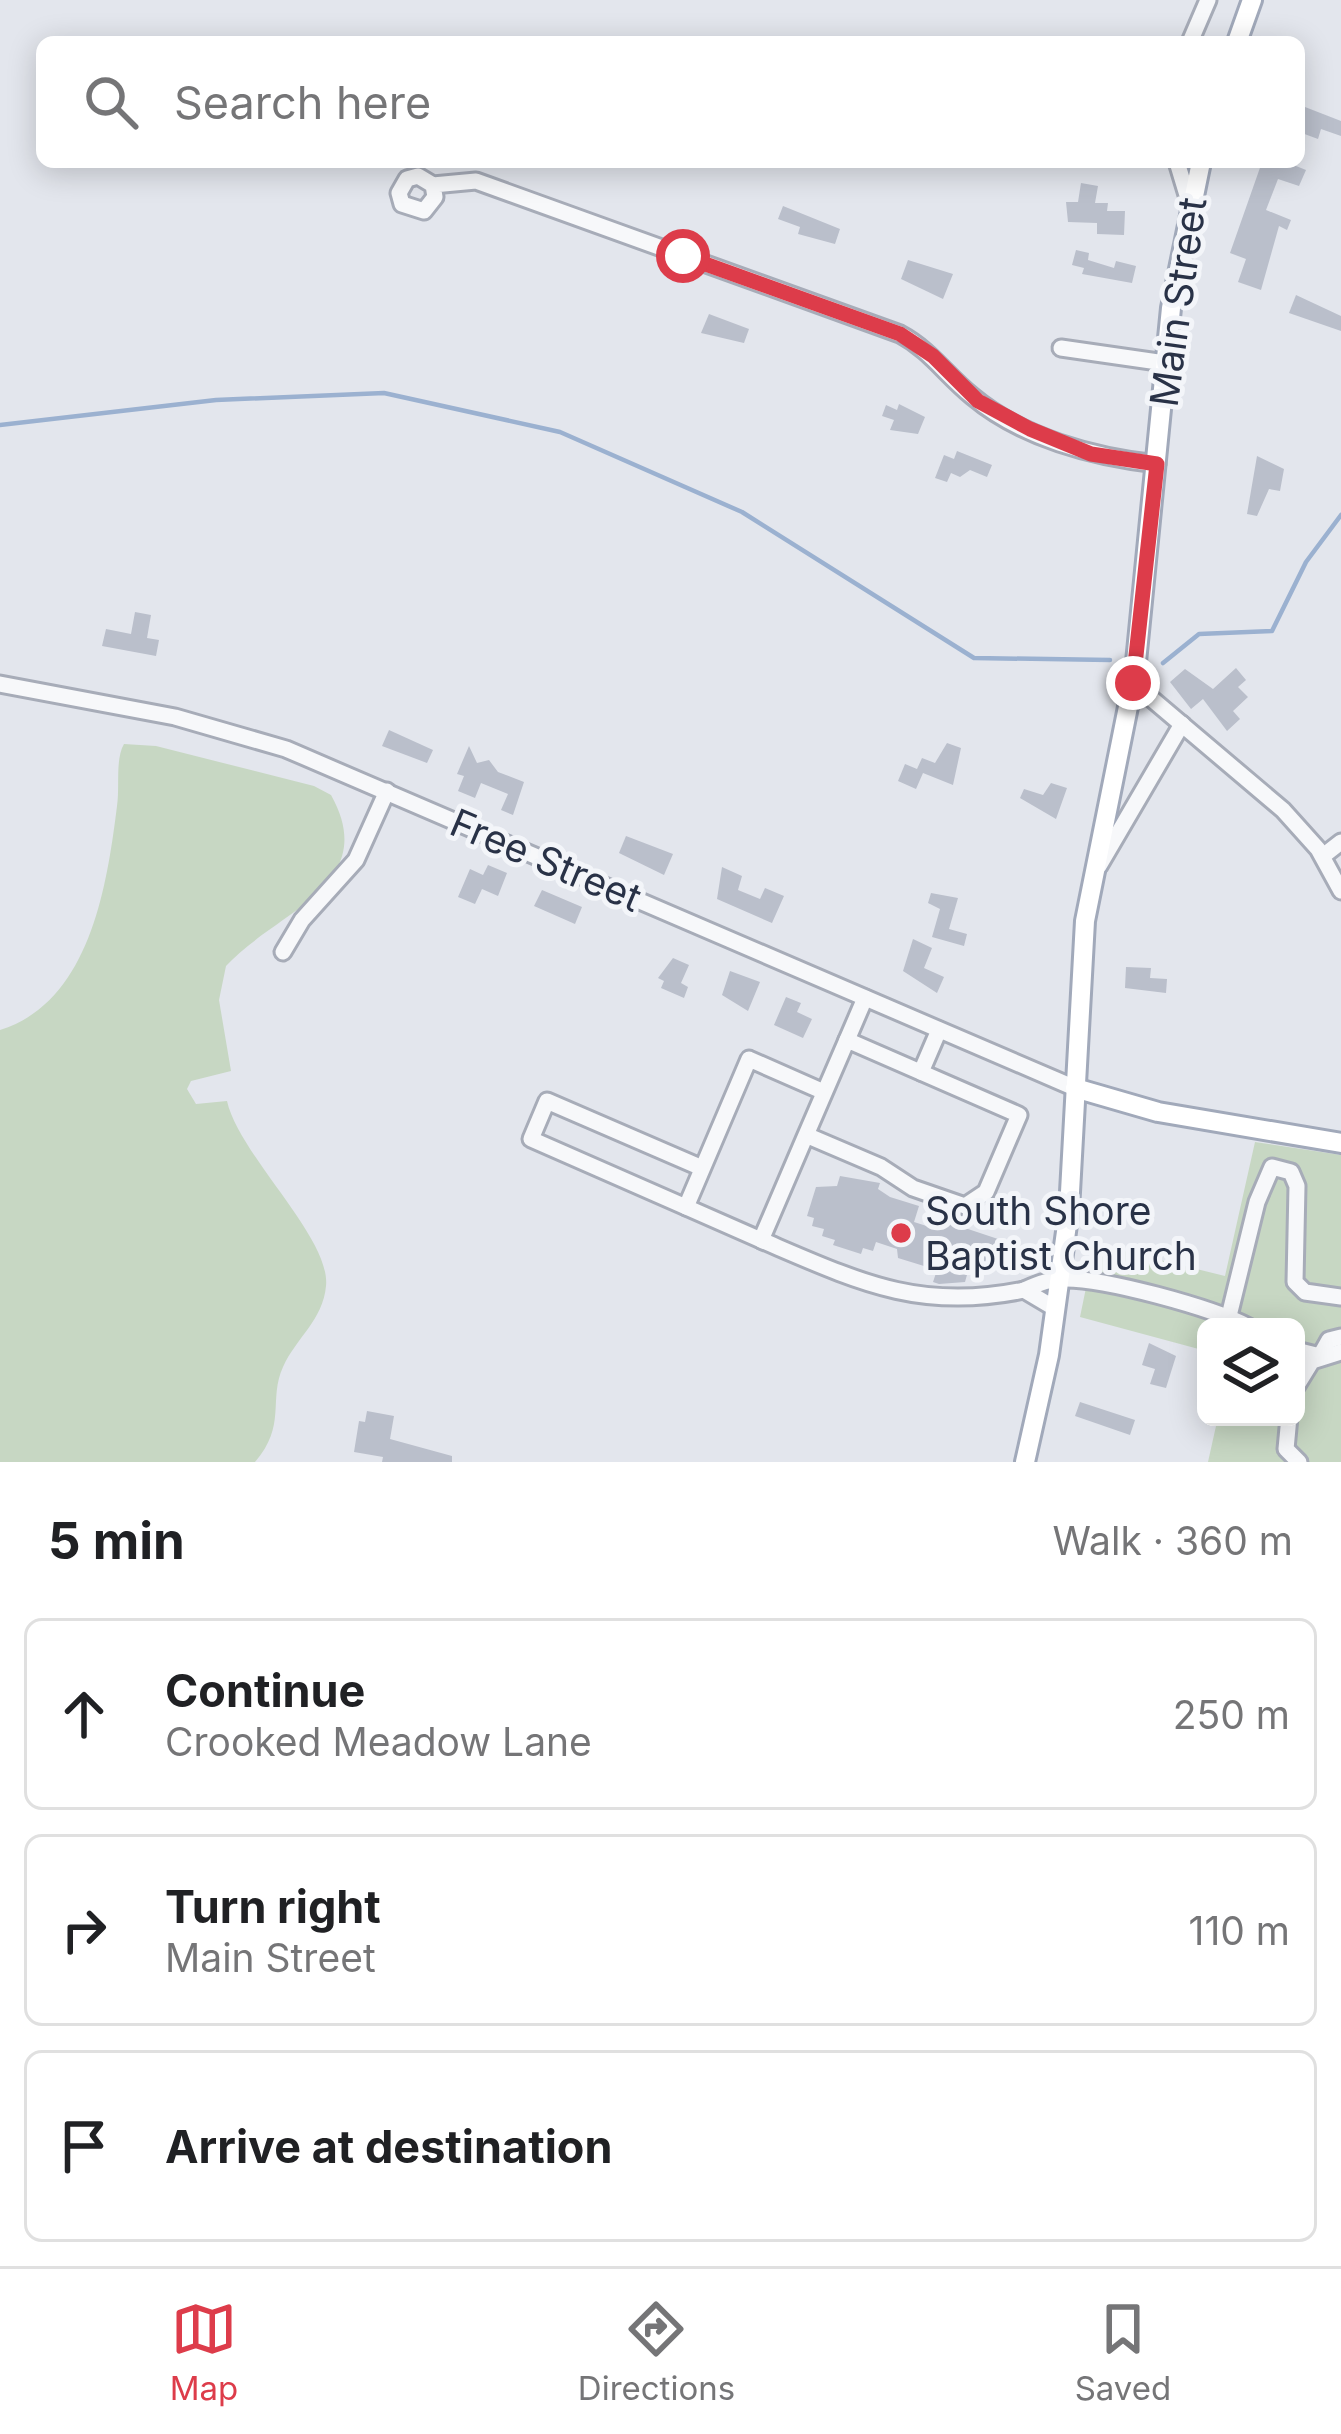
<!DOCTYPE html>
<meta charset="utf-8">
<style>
body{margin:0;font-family:Inter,sans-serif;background:#f6f6f6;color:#202124}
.controls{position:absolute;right:36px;bottom:36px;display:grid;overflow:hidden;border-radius:18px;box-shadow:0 6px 30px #0003}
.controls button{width:108px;height:108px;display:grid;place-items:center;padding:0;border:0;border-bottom:3px solid #e0e0e0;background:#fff;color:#202124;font:60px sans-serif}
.stop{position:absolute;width:36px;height:36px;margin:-27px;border:9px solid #dd3c4a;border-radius:50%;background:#fff}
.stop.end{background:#dd3c4a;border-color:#fff;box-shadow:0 3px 12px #0008}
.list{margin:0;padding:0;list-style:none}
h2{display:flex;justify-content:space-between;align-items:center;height:156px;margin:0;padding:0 48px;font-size:51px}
h2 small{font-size:39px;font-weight:400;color:#757577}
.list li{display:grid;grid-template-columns:78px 1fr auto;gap:36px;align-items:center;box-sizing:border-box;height:192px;margin:0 24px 24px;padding:0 24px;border:3px solid #e0e0e0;border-radius:18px}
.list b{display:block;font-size:45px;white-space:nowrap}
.list p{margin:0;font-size:39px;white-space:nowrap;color:#757577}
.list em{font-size:39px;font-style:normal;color:#757577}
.icon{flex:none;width:66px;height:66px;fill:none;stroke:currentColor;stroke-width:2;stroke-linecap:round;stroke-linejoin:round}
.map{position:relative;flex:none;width:1341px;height:1462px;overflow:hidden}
.search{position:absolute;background:#fff;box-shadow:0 6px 30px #0003;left:36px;right:36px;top:36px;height:132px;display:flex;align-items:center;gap:30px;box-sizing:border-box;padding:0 42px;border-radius:18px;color:#757577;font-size:45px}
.sheet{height:804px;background:#fff}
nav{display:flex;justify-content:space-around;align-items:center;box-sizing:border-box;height:168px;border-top:3px solid #e0e0e0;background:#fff;font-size:33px;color:#757577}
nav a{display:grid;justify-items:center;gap:6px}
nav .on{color:#dd3c4a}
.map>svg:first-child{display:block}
.green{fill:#c7d7c3}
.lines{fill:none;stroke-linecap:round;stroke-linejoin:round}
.stream{stroke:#9bb1d0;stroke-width:4.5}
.building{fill:#babfcb}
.minor-casing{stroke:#a7acb8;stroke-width:21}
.major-casing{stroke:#a1a9ba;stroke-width:24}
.minor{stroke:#f7f8fa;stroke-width:15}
.major{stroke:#fff;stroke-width:18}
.route{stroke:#dd3c4a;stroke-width:15}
.poi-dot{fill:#dd3c4a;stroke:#f3f5f9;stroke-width:4.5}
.labels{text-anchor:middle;stroke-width:10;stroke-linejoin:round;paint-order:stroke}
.street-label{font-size:39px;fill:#293247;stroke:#f3f5f9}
.poi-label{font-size:39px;fill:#293247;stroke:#f3f5f9;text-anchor:start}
</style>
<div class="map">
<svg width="1341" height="1462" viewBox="0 0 1341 1462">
<rect width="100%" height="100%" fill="#e3e6ed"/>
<!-- green -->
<g class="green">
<path d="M 124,744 L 156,746 L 314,786 L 331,795 C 382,886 275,912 226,966 L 219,1000 L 231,1071 L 191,1081 L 187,1089 L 196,1104 L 227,1101 C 239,1155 331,1238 326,1286 C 323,1320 296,1338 283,1367 C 268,1400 287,1425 255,1462 L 0,1462 L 0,1030 C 90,1002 107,886 117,806 C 120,787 115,759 124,744 Z"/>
<polygon points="1255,1142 1341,1155 1341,1462 1208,1462 1218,1417 1296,1417 1296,1327 1206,1327 1206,1351 1080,1317 1095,1244 1225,1276"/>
</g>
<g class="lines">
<!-- stream -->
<g class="stream">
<polyline points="0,425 216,400 384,393 560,432 742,512 974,658 1110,660"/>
<polyline points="1163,663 1199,634 1272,631 1306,562 1341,515"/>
</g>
</g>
<!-- building -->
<g class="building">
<polygon points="1305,107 1341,121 1341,136 1321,129 1318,139 1299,132 1299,111"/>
<polygon points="1262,162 1286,162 1306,170 1299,186 1278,179 1266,210 1291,220 1287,230 1279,226 1261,290 1238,282 1246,259 1230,253"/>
<polygon points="1081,183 1098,186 1095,203 1108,203 1107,211 1125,211 1124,235 1097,234 1097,223 1068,222 1066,202 1078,202"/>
<polygon points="783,206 840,229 835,244 798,234 800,227 778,219"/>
<polygon points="1076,250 1089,253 1088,260 1114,268 1116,261 1136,266 1132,283 1082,274 1084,268 1072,265"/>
<polygon points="908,260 953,274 943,299 901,279"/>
<polygon points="1296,295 1341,316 1341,331 1289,313"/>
<polygon points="709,314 749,329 744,343 701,333"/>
<polygon points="899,404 925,417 918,434 890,430 894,420 882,416 886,405 897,410"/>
<polygon points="957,451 992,465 987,477 970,470 960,477 951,473 947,482 935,478 944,455 954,459"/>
<polygon points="1257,456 1284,469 1280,491 1269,489 1257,516 1247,514"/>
<polygon points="135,612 151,615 147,638 159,640 156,656 102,646 106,629 131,634"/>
<polygon points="1236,668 1246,680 1238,687 1248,697 1233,711 1240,719 1227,731 1203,699 1191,709 1170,682 1185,669 1213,689"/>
<polygon points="389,730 433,750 427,763 382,746"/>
<polygon points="947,743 961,748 953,785 923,773 916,789 898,781 905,764 917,769 922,758 935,763"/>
<polygon points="469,746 477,763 489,760 498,772 524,782 513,815 501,810 508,794 481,783 475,798 458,791 464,776 457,774"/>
<polygon points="1051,783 1067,788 1056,819 1020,798 1024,789 1043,795"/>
<polygon points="626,836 673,854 664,875 619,853"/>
<polygon points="488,865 507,873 498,896 482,889 475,904 458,897 470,869 483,875"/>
<polygon points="722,867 742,876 738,890 760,899 765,888 784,896 772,923 717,899"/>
<polygon points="542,890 582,907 575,924 534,906"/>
<polygon points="931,893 958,898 949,929 967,934 964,946 932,937 940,909 928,903"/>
<polygon points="913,939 932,948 924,968 944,977 937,993 903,971"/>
<polygon points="673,958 689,965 681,983 688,987 684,998 661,988 664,981 658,978"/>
<polygon points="1126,967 1151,968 1150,978 1167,979 1166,993 1125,988"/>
<polygon points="730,971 760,982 748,1011 722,995"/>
<polygon points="786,997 801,1003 797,1012 812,1019 803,1038 774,1025"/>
<polygon points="840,1176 880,1183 878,1189 890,1197 919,1206 914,1222 936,1229 938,1222 950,1223 1010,1243 1002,1267 972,1257 965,1282 939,1284 933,1282 937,1270 898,1258 897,1249 876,1242 873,1251 863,1248 861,1254 833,1245 835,1240 822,1236 824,1229 812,1226 814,1218 807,1216 816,1187 837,1186"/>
<polygon points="1149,1343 1176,1356 1166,1388 1150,1384 1155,1369 1142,1365"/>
<polygon points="1080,1402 1135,1420 1130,1435 1075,1416"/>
<polygon points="367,1411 394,1416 390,1439 452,1456 452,1462 382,1462 383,1457 354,1452 359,1421 365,1422"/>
</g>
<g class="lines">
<!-- minor casing -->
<g class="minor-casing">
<g id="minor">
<polyline points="1190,42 1208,0"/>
<polyline points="1177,162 1190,205"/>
<path d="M 433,185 L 418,176 L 407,179 L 399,193 L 402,204 L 424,211 L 435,197 L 433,185 L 476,181 L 900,334 C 930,350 946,375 972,396 C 1022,438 1093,457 1157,464"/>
<polyline points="1061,348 1165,363"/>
<polyline points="1133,683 1283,810 1318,849 1341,891"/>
<polyline points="0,684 175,717 286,749 1075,1088"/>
<polyline points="1323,856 1341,842"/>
<polyline points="1099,866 1182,724"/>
<polyline points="283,952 302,920 356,860 387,791"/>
<polyline points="847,1040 865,998"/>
<polyline points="921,1072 939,1030"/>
<path d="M 806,1135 L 847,1040 L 1019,1115 L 986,1192 L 965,1206 L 913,1188 L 881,1167 L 806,1135 L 761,1240 C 857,1281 919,1312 1024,1290"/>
<polyline points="686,1207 531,1139 547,1101 702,1168"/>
<polyline points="761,1240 686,1207 749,1059 824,1092"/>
<path d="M 1056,1309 L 1024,1290 C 1035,1285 1049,1279 1061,1279 C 1102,1277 1213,1308 1249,1327"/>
<polyline points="1229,1316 1257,1202 1272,1167 1291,1172 1297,1186 1295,1282 1305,1292 1341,1297"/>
<polyline points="1296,1350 1320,1356 1329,1340 1341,1337"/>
<polyline points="1296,1387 1312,1361 1341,1352"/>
<polyline points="1289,1417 1286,1449 1299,1462"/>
</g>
</g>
<!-- major casing -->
<g class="major-casing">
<g id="major">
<polyline points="1237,42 1252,0"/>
<polyline points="1075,1088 1158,1112 1341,1143"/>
<polyline points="1025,1462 1049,1355 1069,1210 1085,921 1135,672 1171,308 1201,162"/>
</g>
</g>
<!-- minor -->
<use href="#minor" class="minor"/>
<!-- major -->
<use href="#major" class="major"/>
</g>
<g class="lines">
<!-- route -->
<polyline class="route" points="683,256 900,334 933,356 978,401 1030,429 1091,454 1157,464 1133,683"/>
</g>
<!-- markers -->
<circle class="poi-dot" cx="901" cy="1233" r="12"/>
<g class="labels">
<!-- street labels -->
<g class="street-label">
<text transform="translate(1178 302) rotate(-82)" y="14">Main Street</text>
<text transform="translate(546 860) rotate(23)" y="14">Free Street</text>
</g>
<!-- poi labels -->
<g class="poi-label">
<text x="925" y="1225">South Shore<tspan x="925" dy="45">Baptist Church</tspan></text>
</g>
</g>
</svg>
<div class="controls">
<button><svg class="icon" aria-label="layers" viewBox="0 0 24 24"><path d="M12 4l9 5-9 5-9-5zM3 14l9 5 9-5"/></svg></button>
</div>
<div class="stop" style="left:683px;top:256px"></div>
<div class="stop end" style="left:1133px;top:683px"></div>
<div class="search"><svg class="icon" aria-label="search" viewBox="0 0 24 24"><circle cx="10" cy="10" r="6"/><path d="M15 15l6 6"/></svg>Search here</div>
</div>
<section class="sheet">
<h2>5 min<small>Walk · 360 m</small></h2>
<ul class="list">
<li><svg class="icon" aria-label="ahead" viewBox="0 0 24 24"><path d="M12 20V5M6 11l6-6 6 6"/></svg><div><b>Continue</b><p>Crooked Meadow Lane</p></div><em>250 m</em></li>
<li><svg class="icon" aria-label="right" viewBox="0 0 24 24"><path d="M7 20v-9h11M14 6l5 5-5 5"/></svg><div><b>Turn right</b><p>Main Street</p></div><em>110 m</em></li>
<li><svg class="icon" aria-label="arrive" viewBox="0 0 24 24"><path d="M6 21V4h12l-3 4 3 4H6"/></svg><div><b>Arrive at destination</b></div></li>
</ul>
</section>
<nav>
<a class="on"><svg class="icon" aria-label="map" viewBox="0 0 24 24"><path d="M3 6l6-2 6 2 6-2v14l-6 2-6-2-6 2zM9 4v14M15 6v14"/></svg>Map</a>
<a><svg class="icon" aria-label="directions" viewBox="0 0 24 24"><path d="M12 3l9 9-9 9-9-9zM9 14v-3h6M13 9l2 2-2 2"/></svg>Directions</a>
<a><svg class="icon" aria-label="saved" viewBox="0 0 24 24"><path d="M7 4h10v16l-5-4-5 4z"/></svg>Saved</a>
</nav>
